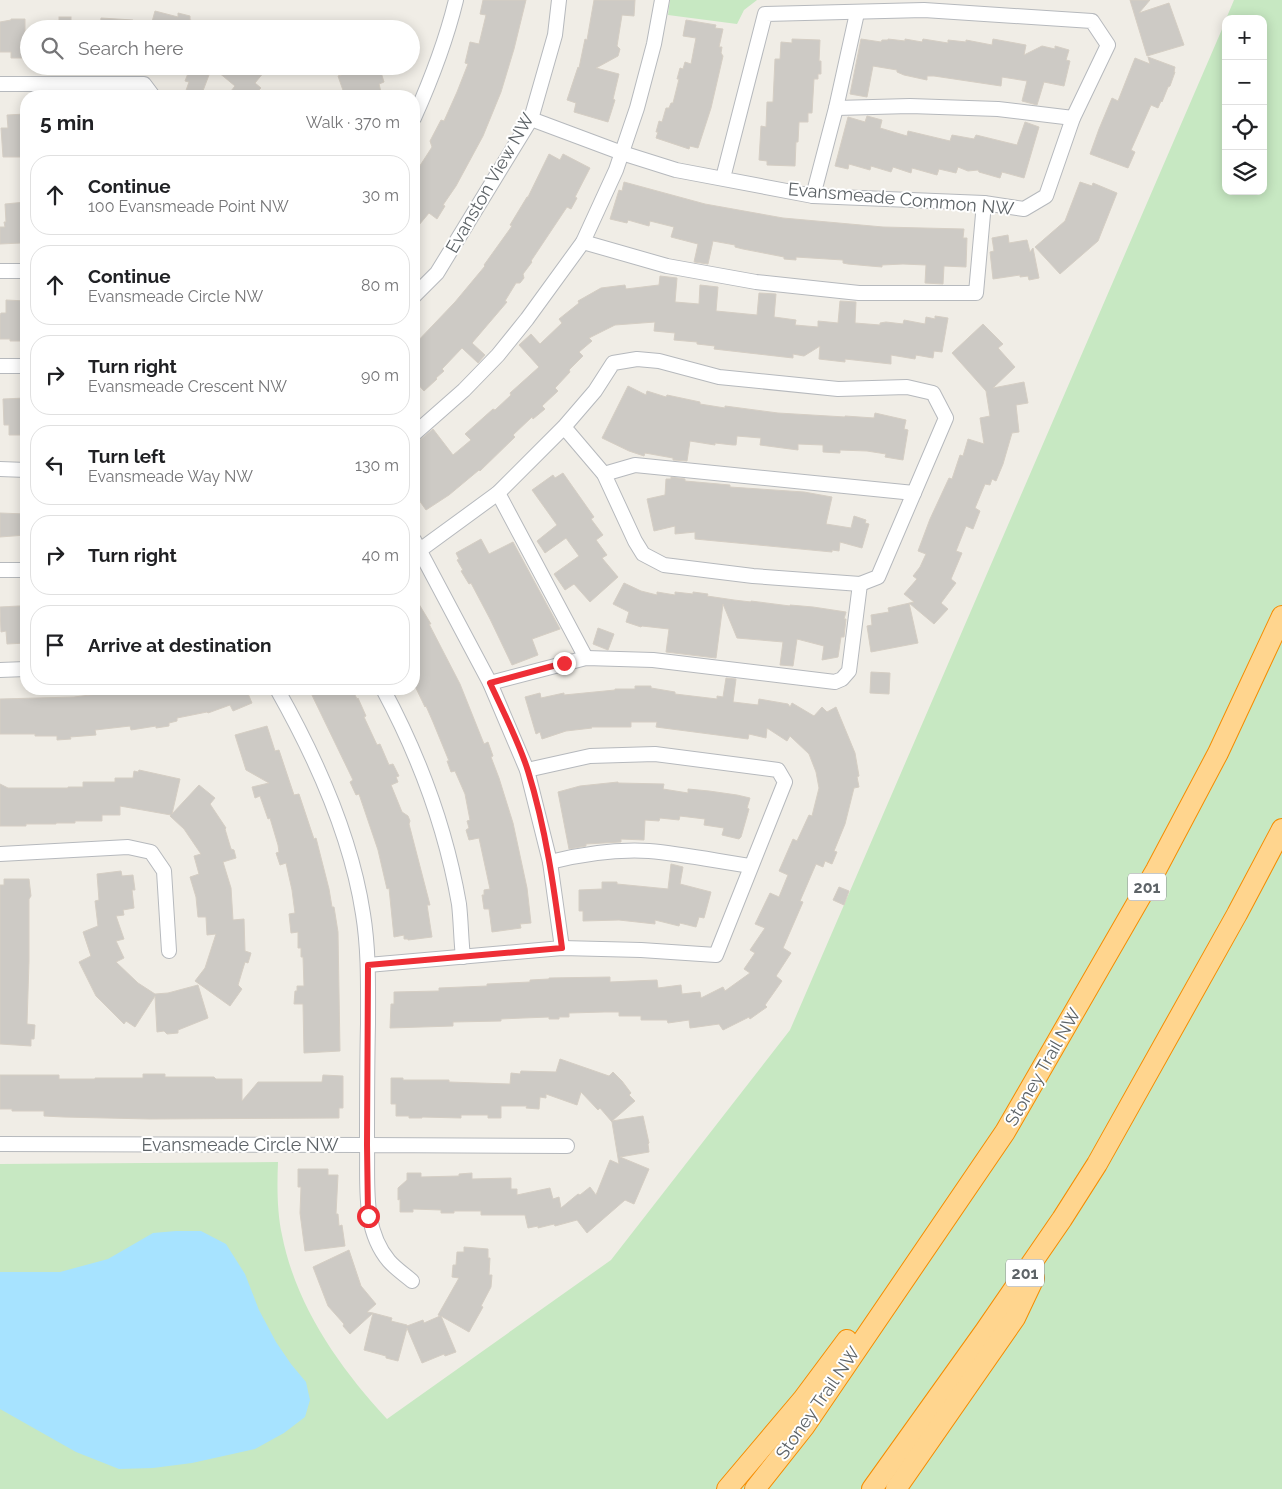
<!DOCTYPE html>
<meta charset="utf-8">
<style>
body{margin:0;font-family:Raleway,sans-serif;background:#f2f2f2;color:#202124}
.controls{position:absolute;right:15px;top:15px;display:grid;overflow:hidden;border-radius:10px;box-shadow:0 2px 12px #0003}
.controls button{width:45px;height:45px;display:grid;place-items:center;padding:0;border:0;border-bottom:1px solid #e0e0e0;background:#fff;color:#202124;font:25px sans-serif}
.stop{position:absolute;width:15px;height:15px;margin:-11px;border:4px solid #ee2e36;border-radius:50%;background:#fff}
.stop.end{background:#ee2e36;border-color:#fff;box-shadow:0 1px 5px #0008}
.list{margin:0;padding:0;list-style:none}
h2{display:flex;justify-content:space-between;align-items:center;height:65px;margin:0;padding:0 20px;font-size:21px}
h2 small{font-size:16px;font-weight:400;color:#757577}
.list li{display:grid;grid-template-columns:32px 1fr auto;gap:15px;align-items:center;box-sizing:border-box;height:80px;margin:0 10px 10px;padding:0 10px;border:1px solid #e0e0e0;border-radius:20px}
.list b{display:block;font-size:19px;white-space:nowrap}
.list p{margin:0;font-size:16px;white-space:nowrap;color:#757577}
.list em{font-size:16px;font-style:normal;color:#757577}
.icon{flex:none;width:28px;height:28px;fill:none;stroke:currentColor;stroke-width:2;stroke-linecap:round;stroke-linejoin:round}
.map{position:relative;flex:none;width:1282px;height:1489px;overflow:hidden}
.search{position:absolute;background:#fff;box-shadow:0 2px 12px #0003;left:20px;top:20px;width:400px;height:55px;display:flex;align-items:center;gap:12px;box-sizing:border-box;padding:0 18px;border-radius:28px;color:#757577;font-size:19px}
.panel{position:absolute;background:#fff;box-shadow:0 2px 12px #0003;left:20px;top:90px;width:400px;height:605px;border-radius:20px}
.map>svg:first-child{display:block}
.green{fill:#c7e8c2}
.water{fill:#a7e3ff}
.building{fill:#cdcac5;stroke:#d5cec4}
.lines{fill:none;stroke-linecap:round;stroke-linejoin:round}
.minor-casing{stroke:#b6b9bd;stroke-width:16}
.highway-casing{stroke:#f68c00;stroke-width:22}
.minor{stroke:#fff;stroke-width:14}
.highway{stroke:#ffd58e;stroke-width:20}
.route{stroke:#ee2e36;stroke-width:6}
.labels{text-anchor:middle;stroke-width:4;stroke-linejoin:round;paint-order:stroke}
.shield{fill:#fff;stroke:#8e9295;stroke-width:1}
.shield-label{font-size:16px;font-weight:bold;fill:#5d6367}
.street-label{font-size:18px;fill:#5d6367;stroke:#fff}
</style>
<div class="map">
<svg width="1282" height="1489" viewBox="0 0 1282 1489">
<rect width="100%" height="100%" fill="#f0ede6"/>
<!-- green -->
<g class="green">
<polygon points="670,0 757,0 744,10 737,24 668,15"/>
<path d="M 1234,0 L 1282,0 L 1282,1489 L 0,1489 L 0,1164 L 278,1162 C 277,1186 277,1212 282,1235 C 296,1306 339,1367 387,1419 L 611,1260 L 790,1030 L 1226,20 L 1226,191 L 1263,191 L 1263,19 L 1226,19 Z"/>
</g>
<!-- water -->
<polygon class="water" points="176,1231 201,1231 226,1244 245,1274 259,1310 276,1342 291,1364 306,1382 310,1400 305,1417 284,1433 255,1449 192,1463 153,1468 119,1469 76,1452 0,1409 0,1272 60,1272 108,1259 153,1233"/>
<!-- building -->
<g class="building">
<polygon points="483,0 526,0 514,49 501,92 483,136 456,186 443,205 445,206 437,219 429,213 414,231 414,175 432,147 430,141 441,120 444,121 457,92 468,64 465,63 470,42 479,44 486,15 480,14"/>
<polygon points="594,0 635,0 634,16 622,15 617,46 620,49 618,56 596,68 619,74 613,99 615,100 608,122 574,112 576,103 567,100 578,67 579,68 585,39 587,40"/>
<polygon points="1130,0 1150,0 1139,13 1169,3 1184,45 1147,56"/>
<polygon points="155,11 178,17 178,13 190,16 190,20 207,25 207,29 150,29"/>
<rect x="59" y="17" width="12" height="12"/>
<polygon points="101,18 133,20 133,29 100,29"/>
<polygon points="11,19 25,19 25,58 11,58 11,52 0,52 0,22 11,20"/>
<polygon points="686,20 716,25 715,28 723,29 719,47 722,47 721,53 723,56 711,108 698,148 690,146 689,149 656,138 658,132 656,132 659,121 662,122 666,108 669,108 671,103 673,103 679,79 677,79 680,68 683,69 685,62 691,64 696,38 683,36"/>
<polygon points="792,39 820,40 819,61 821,61 821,74 818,74 818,79 814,79 812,113 808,113 808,122 799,122 798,142 796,142 795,166 767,165 767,161 759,160 761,126 766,127 767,102 773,102 775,59 780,59 781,42 792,43"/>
<polygon points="861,39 881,42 882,40 888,40 888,39 905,41 905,39 922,42 923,39 948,43 948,40 966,42 966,40 992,45 993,39 1026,45 1024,55 1042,46 1055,49 1055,46 1069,50 1066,60 1070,61 1064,86 1044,82 1037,105 1022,101 1027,81 1002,77 1001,86 934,76 927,76 927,80 904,75 897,72 897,70 873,66 867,97 850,94"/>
<polygon points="1148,57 1175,67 1174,72 1175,72 1170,86 1168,87 1162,102 1161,101 1158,108 1151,105 1131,150 1135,152 1128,168 1090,154 1099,129 1112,98 1118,101 1135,58 1150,64"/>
<polygon points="191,66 269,66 255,83 261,88 253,96 227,96 235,86 212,67 201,96 184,96 189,82 185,81"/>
<polygon points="369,66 379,66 384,82 379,84 382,96 345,96 338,76"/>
<polygon points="26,114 26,157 3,157 1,128 8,128 7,115"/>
<polygon points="867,116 882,120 880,128 907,136 908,131 950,141 952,135 974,139 976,135 1017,145 1025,122 1039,127 1024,178 1002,172 1000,178 979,172 978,170 968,171 958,167 956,173 939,169 937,175 912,168 911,173 893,167 891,172 871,166 870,170 849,164 848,169 835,166 848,117 865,122"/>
<polygon points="549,154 560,160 563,154 590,168 575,197 577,198 571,209 567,207 531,261 532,262 523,274 524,278 520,283 516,283 505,301 507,302 472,343 485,355 478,363 462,348 442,369 444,371 436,378 437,379 424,391 414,380 414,345 455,302 485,266 484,265 512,226 510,225 527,197 528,197"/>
<polygon points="624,182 705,204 783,218 883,227 964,229 963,238 967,238 966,267 944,266 943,284 925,283 926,265 903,264 882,265 882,267 870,266 848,264 843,263 843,260 796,257 796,260 784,259 784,257 743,249 735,247 735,245 713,241 708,264 694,262 698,244 671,237 674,227 650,221 649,226 628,220 627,223 610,219 619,190 622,191"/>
<polygon points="1080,182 1092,186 1093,183 1117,193 1098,241 1060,274 1035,247 1065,221"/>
<polygon points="26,202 26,229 20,230 21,243 0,244 0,227 5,227 4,222 6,222 5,204"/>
<polygon points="1008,235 1009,243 1027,240 1030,252 1033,248 1039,278 1029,280 1028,276 1020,277 1020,275 993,279 990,252 994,251 992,238"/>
<polygon points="660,276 677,278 675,302 699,304 700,285 718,287 716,311 757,315 759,293 776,294 774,317 796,320 795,325 818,327 818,321 838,323 840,301 856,302 855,323 880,325 880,323 886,322 903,324 904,320 925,324 926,317 935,319 935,316 948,318 942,352 934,351 933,358 916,355 915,359 891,355 891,364 845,359 845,362 819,359 820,346 804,356 793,354 793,358 714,349 715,346 697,344 697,342 674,340 675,333 654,331 655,322 615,325 589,338 592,341 579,352 583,356 569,370 570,372 555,388 558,391 542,406 545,409 533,419 532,417 513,435 515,437 480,471 479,470 449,495 426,510 414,493 414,445 433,429 453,455 471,440 465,434 493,409 495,410 511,395 510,393 539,367 519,345 531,334 540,344 562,323 559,319 579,303 578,301 601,288 625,285 626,289 659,285"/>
<polygon points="6,300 26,301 26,341 10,341 10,339 0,339 0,315 1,313 6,313"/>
<polygon points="983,324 1003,344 998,348 1015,367 993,388 1024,382 1028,403 1016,405 1019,432 1012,433 1003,464 996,481 992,479 990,485 985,484 975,508 980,511 973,529 966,526 956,551 962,553 951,579 956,583 941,603 948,609 934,624 909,603 918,643 871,652 867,626 872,625 871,615 889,612 888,608 914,602 904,594 917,579 913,576 920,567 926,554 918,551 930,519 949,478 952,479 960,455 963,456 968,439 984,444 980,418 990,416 986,391 952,353"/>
<polygon points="628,386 646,395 647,391 666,397 667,395 700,402 700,404 725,408 725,406 778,413 845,417 845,416 874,418 875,413 906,420 904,429 908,430 903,460 885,457 886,454 867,451 840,450 840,453 823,452 823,445 798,444 798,450 760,445 761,438 737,436 736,445 733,445 715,443 715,445 690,441 687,461 673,460 673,458 645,453 644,456 629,451 602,438"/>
<polygon points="25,398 26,435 9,435 9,425 4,425 3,399"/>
<polygon points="563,473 594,517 591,519 603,535 596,540 607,555 602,558 618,577 590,602 574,584 565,590 554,574 579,556 566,538 545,553 537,541 557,525 532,490 553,475 555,478"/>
<polygon points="671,477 685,479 685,481 730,485 730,487 804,492 832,497 826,524 851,528 854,516 866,520 865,523 869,524 862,548 840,542 839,551 832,550 832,552 695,539 695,532 675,534 675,526 654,531 647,499 665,495 666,479 671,479"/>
<polygon points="0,513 26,514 26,535 0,537"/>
<polygon points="481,539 489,554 513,542 560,629 532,639 538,655 512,665 490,619 471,583 469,584 461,571 463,570 457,560 459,559 456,553"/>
<polygon points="624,583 641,591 657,595 657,592 675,595 675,592 693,594 693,592 708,594 707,596 734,600 751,602 751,601 790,606 790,605 813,607 846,612 844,619 846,619 844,637 841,637 838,657 822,660 824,646 797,639 793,666 780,665 783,642 737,638 723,604 716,658 666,652 669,629 642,626 641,627 626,622 629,612 613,604"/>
<polygon points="414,596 431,624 429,624 460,684 484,744 488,742 493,756 491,757 499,778 513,823 527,888 531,923 520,924 521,928 492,932 489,909 484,909 482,895 484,895 484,890 490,889 479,838 469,840 466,830 469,828 467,821 470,820 465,794 455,771 451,772 447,761 449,761 433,722 426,706 425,707 414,684"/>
<polygon points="19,606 26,606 26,643 7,644 6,631 1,632 0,607"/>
<polygon points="598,628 614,634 608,650 593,644"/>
<polygon points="871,672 890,673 889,694 870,693"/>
<polygon points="726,678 736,679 733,702 758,705 759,699 788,704 790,707 792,703 814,716 822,707 827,712 836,707 855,753 859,776 857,777 859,787 854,788 845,824 834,851 837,852 832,864 825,861 823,867 816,864 800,901 803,902 783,948 791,953 776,976 782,981 765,1005 767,1007 750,1019 749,1017 723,1030 719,1024 690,1028 689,1020 668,1023 667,1020 641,1020 641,1016 619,1016 619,1012 604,1012 569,1013 569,1017 559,1017 559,1019 549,1019 549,1017 523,1018 501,1019 501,1021 453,1022 453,1026 390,1028 391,1004 394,1004 394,992 439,991 439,988 487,986 487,984 530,982 530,980 549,979 549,978 610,977 610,982 657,980 658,988 681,985 682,994 700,992 701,998 723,987 725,991 750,973 744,969 755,953 750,950 765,928 755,924 770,893 779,897 788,875 779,871 793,839 797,841 809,815 812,816 819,788 816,772 809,754 790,736 787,741 767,728 766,738 749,734 748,739 656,727 657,722 631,722 631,727 591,727 592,728 566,731 542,739 540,732 536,734 525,697 540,693 541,698 564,693 564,695 615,690 615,689 635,689 635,686 651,686 651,688 675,692 675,694 717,699 717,696 723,697"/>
<polygon points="138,689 246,689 252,703 233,711 230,705 208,713 207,712 177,718 177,721 169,723 169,726 156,728 156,726 131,730 130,726 95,730 96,735 70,737 71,739 57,740 57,736 35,736 35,734 0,734 0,699 74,697"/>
<polygon points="309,689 352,689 357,699 358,698 366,716 364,717 377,745 380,744 389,765 393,764 399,776 396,777 398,782 391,785 402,812 408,816 410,821 409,824 430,905 427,905 432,937 408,940 408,939 404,939 404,935 394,937 389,888 387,889 378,850 359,794 356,795 350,782 353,780"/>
<polygon points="267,726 275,751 279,750 294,795 299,794 314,839 316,838 329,889 332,907 334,907 338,932 340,1051 304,1053 303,1004 294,1004 295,991 297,991 297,986 304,986 303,957 301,957 301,948 298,948 298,932 291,933 289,914 295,913 292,890 286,863 280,865 276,853 279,852 278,845 270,818 268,819 260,796 255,798 252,787 269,783 246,770 235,735"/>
<polygon points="139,770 180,779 172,814 199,785 215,798 210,804 226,828 225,829 231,849 234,850 236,858 223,862 231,888 233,920 244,919 245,951 251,953 248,963 245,962 238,985 242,989 230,1006 195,981 205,968 216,934 207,935 206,917 198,917 196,897 190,877 199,874 194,856 201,854 184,829 170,816 171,815 120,806 120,815 102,815 102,821 75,821 75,823 56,823 56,824 26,824 26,826 0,826 0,784 8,788 68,788 68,787 83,787 83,782 115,782 115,778 133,778 134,771 138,772"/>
<polygon points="618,782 618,783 664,784 663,789 688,793 688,789 709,791 737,795 750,798 747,808 749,809 741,837 739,839 722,835 724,828 704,825 705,819 680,816 679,820 660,818 659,821 645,820 644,840 621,839 621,842 586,844 586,846 569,849 558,792 580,786"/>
<polygon points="671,864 683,867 680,884 711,892 704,918 699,917 696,927 680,923 679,926 655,920 655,924 619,920 583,921 583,911 579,911 579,890 602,889 602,882 617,882 617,884 668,889"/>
<polygon points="121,871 122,876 133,875 135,890 132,890 134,908 123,910 124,915 116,916 124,939 116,941 124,958 116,962 138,983 155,994 168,993 198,985 208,1018 178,1030 178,1033 167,1034 164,1031 157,1032 155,996 135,1027 126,1021 124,1024 96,996 79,962 91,956 83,932 98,926 95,901 99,900 97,874"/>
<polygon points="4,879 29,879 31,896 29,899 29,961 27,1024 35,1025 34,1039 31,1039 31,1046 0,1044 0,885 4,885"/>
<polygon points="839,887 849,891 844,905 833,900"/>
<polygon points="560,1059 609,1076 613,1072 622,1081 631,1093 629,1095 635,1101 612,1121 643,1116 649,1143 648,1144 649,1152 620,1157 649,1169 634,1204 625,1200 587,1233 577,1220 555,1226 554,1224 538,1228 538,1226 528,1228 525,1215 481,1215 481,1211 454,1211 454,1213 441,1213 441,1210 413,1209 413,1212 400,1212 400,1199 398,1200 398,1188 407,1180 407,1173 421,1173 421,1177 459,1176 459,1174 472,1173 472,1179 511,1178 511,1189 517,1189 517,1195 550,1188 553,1199 559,1197 561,1208 578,1194 580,1195 590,1187 596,1195 610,1160 619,1164 612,1122 600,1108 598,1110 581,1092 577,1105 546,1094 546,1098 540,1097 539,1109 526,1108 527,1106 501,1106 501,1118 488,1118 488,1115 461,1115 461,1118 422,1117 422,1118 409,1118 409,1116 396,1116 396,1104 391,1104 391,1078 403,1078 403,1080 449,1080 449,1082 510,1084 511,1073 520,1074 521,1071 556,1072"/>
<polygon points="143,1074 165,1074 165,1077 214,1077 216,1079 242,1079 242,1101 258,1082 322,1082 323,1075 343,1076 343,1108 339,1108 339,1118 150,1119 64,1117 44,1116 44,1111 12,1111 12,1109 0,1109 0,1075 59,1075 59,1079 95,1079 95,1078 143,1078"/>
<polygon points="298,1169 328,1169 328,1175 338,1175 336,1214 338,1214 339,1226 342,1225 345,1246 305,1251 300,1213 301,1187 298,1187"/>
<polygon points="464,1247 488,1249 488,1258 490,1258 489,1275 492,1275 491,1287 481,1306 483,1307 469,1332 441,1316 456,1352 445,1356 444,1354 422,1363 407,1328 398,1361 386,1358 386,1356 364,1350 373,1313 392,1318 391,1321 407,1325 407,1326 423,1320 424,1323 440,1316 438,1315 459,1278 452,1277 453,1265 456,1265 457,1252 464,1252"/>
<polygon points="349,1250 361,1286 376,1304 367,1312 373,1313 350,1334 343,1326 344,1324 328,1306 313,1267"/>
</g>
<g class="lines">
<!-- minor casing -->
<g class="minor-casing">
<g id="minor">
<polyline points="0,84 144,84 153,96"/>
<polyline points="836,108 910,106 998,109 1073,118"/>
<path d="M 414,118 C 431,80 446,41 456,0"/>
<polyline points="531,119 622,153 676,170 813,196 984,203 1024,209 1046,196 1073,118 1108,45 1092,21 924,10 765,14 723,178"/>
<polyline points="813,196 836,108 857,13"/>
<polyline points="583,242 667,266 756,282 859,293 976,293 984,203"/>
<polyline points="0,271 26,271"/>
<polyline points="414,296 437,273 531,119 555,35 559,0"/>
<polyline points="0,366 26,366"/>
<polyline points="414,434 464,390 498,355 527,319 583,242 616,170 637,108 654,44 662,0"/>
<polyline points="0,469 26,470"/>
<polyline points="604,474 635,465 914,493"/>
<polyline points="498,493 586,658"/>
<polyline points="414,540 490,683 527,770 550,862 562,948"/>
<polyline points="420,550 498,493 564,427 595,391 613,363 637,359 659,361 719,377 838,389 907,387 933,393 946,418 878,577 860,584 753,576 664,565 643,554 635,541 604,474 564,427"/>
<polyline points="0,570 26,570"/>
<polyline points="0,670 26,669"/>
<polyline points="490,683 586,658 653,660 835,682 842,679 849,671 860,584"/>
<path d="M 383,689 C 419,756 446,829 459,904 C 461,921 461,940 463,957"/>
<polyline points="0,854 128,847 151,852 164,871 169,951"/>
<path d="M 550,862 C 582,854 615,849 649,851 C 683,854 717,861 751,866"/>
<polyline points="368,965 562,948 641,950 716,955 785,782 778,770 655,754 590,756 527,770"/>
<path d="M 0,1144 L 367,1145 C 367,1105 367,1064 368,1024 C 368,987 369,951 363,914 C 351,835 316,758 277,689"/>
<path d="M 412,1281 C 405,1275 395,1268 389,1261 C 362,1229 368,1184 367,1145 L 567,1146"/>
</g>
</g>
<!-- highway casing -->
<g class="highway-casing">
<g id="highway">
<polyline points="727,1489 803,1399 847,1340"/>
<polyline points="755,1489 804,1427 1005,1132 1156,870 1218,753 1282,616"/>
<polyline points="872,1489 985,1331 1062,1219 1097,1164 1237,914 1282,829"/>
<polyline points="896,1489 1015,1318 1034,1278"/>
</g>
</g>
<!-- minor -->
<use href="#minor" class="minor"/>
<!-- highway -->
<use href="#highway" class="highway"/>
</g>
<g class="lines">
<!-- route -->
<path class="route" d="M 368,1216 L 367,1145 L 368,965 L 562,948 C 554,888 546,829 528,771 C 519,742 503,711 490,683 L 564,663"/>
</g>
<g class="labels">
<!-- shield labels -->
<g class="shield">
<rect x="1128" y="873.5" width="38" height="27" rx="4"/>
<rect x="1006" y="1259.5" width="38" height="27" rx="4"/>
</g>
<g class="shield-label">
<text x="1147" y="893">201</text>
<text x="1025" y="1279">201</text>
</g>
<!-- street labels -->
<g class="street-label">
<text transform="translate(490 183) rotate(-60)" y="6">Evanston View NW</text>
<text transform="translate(901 199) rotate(5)" y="6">Evansmeade Common NW</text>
<text transform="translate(1043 1067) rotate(-60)" y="6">Stoney Trail NW</text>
<text x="240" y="1151">Evansmeade Circle NW</text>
<text transform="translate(818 1403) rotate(-55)" y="6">Stoney Trail NW</text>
</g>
</g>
</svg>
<div class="controls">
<button>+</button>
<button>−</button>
<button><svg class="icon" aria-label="locate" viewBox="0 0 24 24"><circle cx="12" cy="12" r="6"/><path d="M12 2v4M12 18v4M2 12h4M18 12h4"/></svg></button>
<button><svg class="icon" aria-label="layers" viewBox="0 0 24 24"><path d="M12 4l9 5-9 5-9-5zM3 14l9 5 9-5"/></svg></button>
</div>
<div class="stop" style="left:368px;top:1216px"></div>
<div class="stop end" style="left:564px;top:663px"></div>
<div class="search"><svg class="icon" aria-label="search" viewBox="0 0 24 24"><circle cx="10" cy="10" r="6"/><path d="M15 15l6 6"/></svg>Search here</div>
<section class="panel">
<h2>5 min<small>Walk · 370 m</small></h2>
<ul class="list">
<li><svg class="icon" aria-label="ahead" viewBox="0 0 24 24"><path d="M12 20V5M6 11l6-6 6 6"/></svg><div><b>Continue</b><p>100 Evansmeade Point NW</p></div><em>30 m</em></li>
<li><svg class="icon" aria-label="ahead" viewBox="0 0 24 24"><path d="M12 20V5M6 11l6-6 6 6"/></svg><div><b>Continue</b><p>Evansmeade Circle NW</p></div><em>80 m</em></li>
<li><svg class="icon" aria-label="right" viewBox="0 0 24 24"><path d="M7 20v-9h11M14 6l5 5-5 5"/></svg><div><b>Turn right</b><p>Evansmeade Crescent NW</p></div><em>90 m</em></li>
<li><svg class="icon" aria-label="left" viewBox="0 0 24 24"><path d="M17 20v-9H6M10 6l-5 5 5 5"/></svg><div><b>Turn left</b><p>Evansmeade Way NW</p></div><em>130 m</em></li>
<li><svg class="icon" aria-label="right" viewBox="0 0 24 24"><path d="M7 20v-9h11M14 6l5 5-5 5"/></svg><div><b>Turn right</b></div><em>40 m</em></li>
<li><svg class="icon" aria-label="arrive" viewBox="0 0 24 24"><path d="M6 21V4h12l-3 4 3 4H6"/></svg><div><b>Arrive at destination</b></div></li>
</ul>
</section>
</div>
